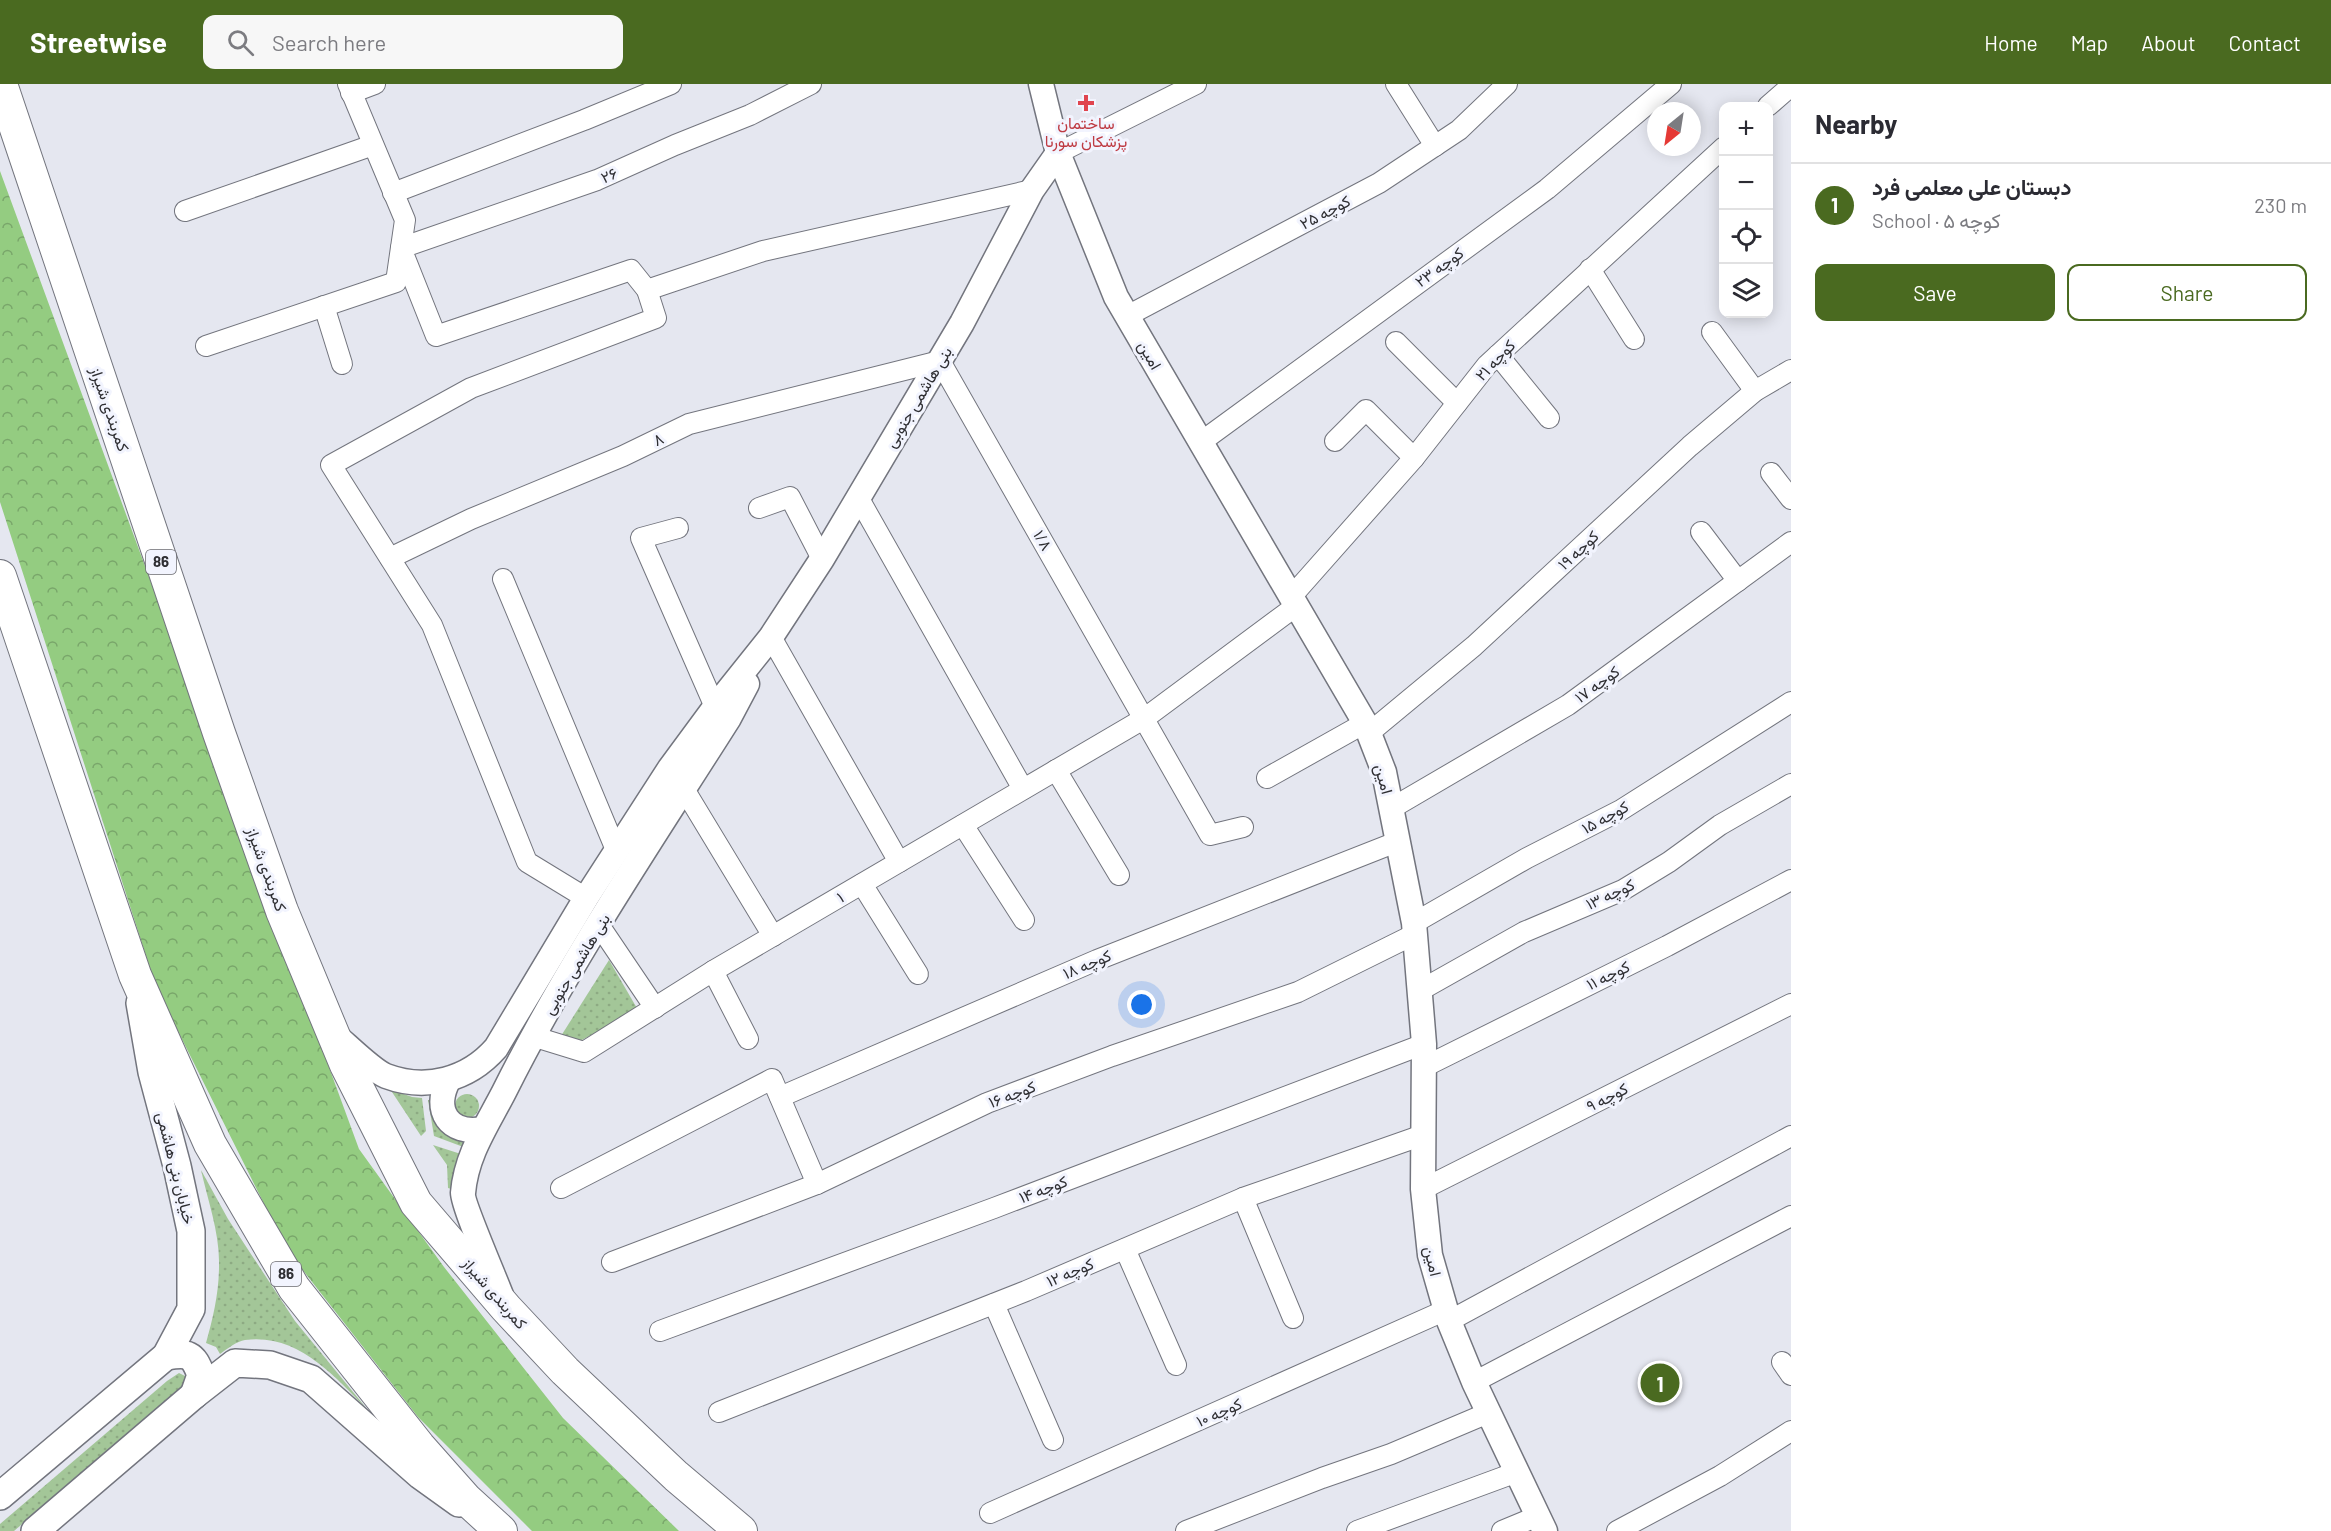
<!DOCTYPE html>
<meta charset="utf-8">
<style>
body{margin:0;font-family:Barlow,Vazirmatn,sans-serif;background:#f7f7f7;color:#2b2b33}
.controls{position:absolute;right:18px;top:18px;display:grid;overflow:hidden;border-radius:12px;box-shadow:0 3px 15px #0003}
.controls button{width:54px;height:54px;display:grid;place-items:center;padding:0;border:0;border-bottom:2px solid #e1e1e2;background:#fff;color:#2b2b33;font:30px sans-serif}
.compass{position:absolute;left:1647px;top:18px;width:54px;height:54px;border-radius:50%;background:#fff;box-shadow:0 3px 15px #0003;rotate:210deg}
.you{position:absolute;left:1142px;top:921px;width:21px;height:21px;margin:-15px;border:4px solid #fff;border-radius:50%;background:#1a73e8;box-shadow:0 0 0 9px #1a73e833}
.badge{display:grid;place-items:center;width:39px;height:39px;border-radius:50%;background:#4a6a20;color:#fff;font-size:20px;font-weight:700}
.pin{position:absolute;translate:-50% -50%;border:3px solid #fff;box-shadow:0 2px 6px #0006}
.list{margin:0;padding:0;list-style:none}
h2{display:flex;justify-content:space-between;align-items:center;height:78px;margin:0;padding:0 24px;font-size:26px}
h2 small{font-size:20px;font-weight:400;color:#7c7c81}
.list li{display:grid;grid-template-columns:39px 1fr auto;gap:18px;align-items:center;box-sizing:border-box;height:84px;padding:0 24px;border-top:2px solid #e1e1e2}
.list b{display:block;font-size:22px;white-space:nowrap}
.list p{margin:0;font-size:20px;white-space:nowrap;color:#7c7c81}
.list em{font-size:20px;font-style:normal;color:#7c7c81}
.actions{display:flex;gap:12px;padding:18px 24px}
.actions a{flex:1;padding:14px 0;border:2px solid #4a6a20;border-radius:12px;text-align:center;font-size:21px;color:#4a6a20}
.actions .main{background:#4a6a20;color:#fff}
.icon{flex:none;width:33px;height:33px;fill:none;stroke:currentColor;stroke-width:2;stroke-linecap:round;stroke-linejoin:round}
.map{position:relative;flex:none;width:1791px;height:1447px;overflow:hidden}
header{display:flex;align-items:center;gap:36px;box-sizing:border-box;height:84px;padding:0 30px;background:#4a6a20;color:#fff}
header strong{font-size:28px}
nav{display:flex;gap:33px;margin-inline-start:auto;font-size:21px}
.search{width:420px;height:54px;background:#f7f7f7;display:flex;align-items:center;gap:15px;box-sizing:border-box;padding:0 21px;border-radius:12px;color:#7c7c81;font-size:22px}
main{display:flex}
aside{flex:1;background:#fff}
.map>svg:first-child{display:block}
.grass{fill:url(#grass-dots)}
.forest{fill:url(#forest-crowns)}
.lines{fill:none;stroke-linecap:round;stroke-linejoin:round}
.minor-casing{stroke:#73757e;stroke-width:22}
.tertiary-casing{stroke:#73757e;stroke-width:27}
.secondary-casing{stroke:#73757e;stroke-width:30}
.trunk-casing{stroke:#73757e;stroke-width:34}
.minor{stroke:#fff;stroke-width:20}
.tertiary{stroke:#fff;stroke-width:24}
.secondary{stroke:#fff;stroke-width:27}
.trunk{stroke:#fff;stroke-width:32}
.health-dot{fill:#e0444e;stroke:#f2f4fe;stroke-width:2}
.labels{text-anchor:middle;stroke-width:6;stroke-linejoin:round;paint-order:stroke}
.shield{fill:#f2f4fe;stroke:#6a6a70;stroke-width:1.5}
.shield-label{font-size:15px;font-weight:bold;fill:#2f2f33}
.health-label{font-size:16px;fill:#be3a42;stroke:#f2f4fe}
.street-label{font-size:16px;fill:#2f2f33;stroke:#f2f4fe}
</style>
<header>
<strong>Streetwise</strong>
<div class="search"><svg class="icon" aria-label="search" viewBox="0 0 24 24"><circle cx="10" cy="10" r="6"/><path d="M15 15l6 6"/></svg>Search here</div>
<nav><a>Home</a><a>Map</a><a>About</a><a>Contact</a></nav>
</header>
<main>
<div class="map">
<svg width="1791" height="1447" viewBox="0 0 1791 1447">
<defs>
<pattern id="grass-dots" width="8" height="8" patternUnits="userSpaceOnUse" patternTransform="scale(1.5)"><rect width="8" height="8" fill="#a3c698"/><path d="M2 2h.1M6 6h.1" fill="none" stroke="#8daa83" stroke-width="1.8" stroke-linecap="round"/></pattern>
<pattern id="forest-crowns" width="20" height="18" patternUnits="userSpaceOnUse" patternTransform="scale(1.5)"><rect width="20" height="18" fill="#94cc81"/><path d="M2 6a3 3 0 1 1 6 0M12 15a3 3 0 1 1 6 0" fill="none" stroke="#79a66a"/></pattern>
</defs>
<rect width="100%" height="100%" fill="#e5e7f0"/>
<!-- grass -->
<g class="grass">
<polygon points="609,876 638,926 580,957 561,952"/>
<polygon points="390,1005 412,1013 422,1014 426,1047 421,1052"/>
<circle cx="467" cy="1022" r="12"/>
<polygon points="428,1016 436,1016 469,1058 466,1064 434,1052"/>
<polygon points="433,1061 464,1071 457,1107 448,1104 447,1081"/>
<path d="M 201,1086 L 228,1135 L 295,1237 L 367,1325 C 334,1292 298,1249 245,1256 C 237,1257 227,1265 220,1270 L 216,1263 L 206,1259 C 213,1234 219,1209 219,1182 C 220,1150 208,1117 201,1086 Z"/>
<polygon points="179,1289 189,1294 176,1309 14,1447 0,1447 0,1440 167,1297"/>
</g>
<!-- forest -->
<polygon class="forest" points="0,87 359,1065 444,1183 563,1334 679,1447 532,1447 418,1333 287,1166 156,903 0,418"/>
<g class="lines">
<!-- minor casing -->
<g class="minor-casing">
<g id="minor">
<polyline points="1396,0 1435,62"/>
<polyline points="351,9 375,0"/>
<polyline points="1768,22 1791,2"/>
<polyline points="1058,69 1196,0"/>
<polyline points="393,109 584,36 671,0"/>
<polyline points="185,127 373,61"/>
<polyline points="1590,185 1634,255"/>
<polyline points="647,206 763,167 1032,106"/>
<polyline points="324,222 342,280"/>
<polyline points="1127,232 1379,99 1459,46 1507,0"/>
<polyline points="1712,248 1755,307"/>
<polyline points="1396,258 1457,319"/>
<polyline points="206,262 396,198 405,136 348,0"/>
<polyline points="1498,271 1549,334"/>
<polyline points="1335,357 1366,326 1414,374"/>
<polyline points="1201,358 1547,105 1671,0"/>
<polyline points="1771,389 1791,415"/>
<polyline points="858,413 1023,705"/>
<polyline points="759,424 790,413 822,475"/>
<polyline points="678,444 641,454 715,623"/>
<polyline points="1701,448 1738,497"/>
<polyline points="390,474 471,435 623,372 689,340 940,277 1210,751 1243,743"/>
<polyline points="503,495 616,766"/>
<polyline points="1291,513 1414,374 1487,281 1724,63"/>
<polyline points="771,553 899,778"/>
<polyline points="1369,649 1474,562 1690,362 1755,307 1791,286"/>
<polyline points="1056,686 1119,791"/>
<polyline points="1267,694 1365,639"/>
<polyline points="684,705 773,852"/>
<polyline points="1392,724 1568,621 1791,458"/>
<polyline points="963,741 1024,836"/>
<polyline points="862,800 918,890"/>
<polyline points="586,814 527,778 432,541 331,381 471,304 656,234 647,206 631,186 436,252 401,164 597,96 675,61 750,31 811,0"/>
<polyline points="1414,839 1527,774 1621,726 1791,618"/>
<polyline points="599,841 655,924"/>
<polyline points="713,887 748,955"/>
<polyline points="1421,906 1524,848 1623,806 1669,778 1720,741 1791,700"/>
<polyline points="532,952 584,968 713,887 1145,634 1296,522"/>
<polyline points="1424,983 1667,862 1791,796"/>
<polyline points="780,1013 1097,876 1399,757"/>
<polyline points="561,1104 772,995 817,1100"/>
<polyline points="1423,1105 1791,920"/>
<polyline points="1243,1114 1293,1234"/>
<polyline points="1125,1165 1176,1281"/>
<polyline points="612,1178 817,1100 987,1019 1112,972 1298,908 1415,850"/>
<polyline points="994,1220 1053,1356"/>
<polyline points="1449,1237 1791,1052"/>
<polyline points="660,1247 994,1124 1424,960"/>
<polyline points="1782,1278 1791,1291"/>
<polyline points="1474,1298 1791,1132"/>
<polyline points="719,1328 1026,1207 1243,1114 1423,1051"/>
<polyline points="990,1429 1446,1226"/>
<polyline points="1186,1447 1322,1394 1391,1370 1488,1329"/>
<polyline points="1357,1447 1517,1388"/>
<polyline points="1502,1447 1538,1432"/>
<polyline points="1617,1447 1720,1392 1791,1347"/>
</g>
</g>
<!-- tertiary casing -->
<g class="tertiary-casing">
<g id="tertiary">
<polyline points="1041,0 1058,69 1116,213 1365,639 1384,688 1414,839 1424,960 1423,1105 1430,1171 1449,1237 1474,1298 1545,1447"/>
<path d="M 335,951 C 347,961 373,987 386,992 C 426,1007 468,996 496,964 L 586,814 L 670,684 L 715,623 L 771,553 L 822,475 L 962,239 L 1032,106 L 1058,69"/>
<path d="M 448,997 C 433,1027 449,1051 483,1045"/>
<path d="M 501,1211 C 495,1195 462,1119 463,1109 C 466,1071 487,1041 504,1008 C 569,878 651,757 729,634 L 747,600"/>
</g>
</g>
<!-- secondary casing -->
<g class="secondary-casing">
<g id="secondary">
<path d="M 166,1272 C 188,1269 193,1269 201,1291 L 194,1311"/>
<polyline points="0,1412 166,1272 191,1225 191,1147 177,1082 152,988 140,919"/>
<polyline points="35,1447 194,1311 235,1279 270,1281 311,1295 420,1391 459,1419"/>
</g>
</g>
<!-- trunk casing -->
<g class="trunk-casing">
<g id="trunk">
<polyline points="1,0 219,649 282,827 346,981 416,1119 506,1224 565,1287 676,1392 741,1447"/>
<polyline points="0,492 135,891 210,1060 294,1204 419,1362 466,1415 501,1447"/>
</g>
</g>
<!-- minor -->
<use href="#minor" class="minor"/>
<!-- tertiary -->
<use href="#tertiary" class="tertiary"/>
<!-- secondary -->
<use href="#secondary" class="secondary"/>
<!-- trunk -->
<use href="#trunk" class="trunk"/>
</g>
<!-- markers -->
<path class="health-dot" d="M1083 10h6v6h6v6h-6v6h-6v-6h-6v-6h6z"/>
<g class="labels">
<!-- shield labels -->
<g class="shield">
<rect x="146" y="466" width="30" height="24" rx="4.5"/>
<rect x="271" y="1178" width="30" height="24" rx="4.5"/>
</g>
<g class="shield-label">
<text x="161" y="483">86</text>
<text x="286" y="1195">86</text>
</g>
<!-- health labels -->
<g class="health-label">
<text x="1086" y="45">ساختمان<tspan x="1086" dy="18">پزشکان سورنا</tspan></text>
</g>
<!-- street labels -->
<g class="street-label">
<text transform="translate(609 91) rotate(-24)" y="6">۲۶</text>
<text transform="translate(1325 128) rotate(-28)" y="6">کوچه ۲۵</text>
<text transform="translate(1439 183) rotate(-36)" y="6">کوچه ۲۳</text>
<text transform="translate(1150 271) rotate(60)" y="6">امین</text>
<text transform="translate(1495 276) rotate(-46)" y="6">کوچه ۲۱</text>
<text transform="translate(918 313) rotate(-59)" y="6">بنی هاشمی جنوبی</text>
<text transform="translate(110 325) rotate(71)" y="6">کمربندی شیراز</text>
<text transform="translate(658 355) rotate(-26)" y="6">۸</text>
<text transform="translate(1043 456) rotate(60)" y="6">۱/۸</text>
<text transform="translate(1578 466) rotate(-43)" y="6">کوچه ۱۹</text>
<text transform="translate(1597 600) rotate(-36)" y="6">کوچه ۱۷</text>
<text transform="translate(1384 695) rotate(75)" y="6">امین</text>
<text transform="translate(1605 733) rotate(-29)" y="6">کوچه ۱۵</text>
<text transform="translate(267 785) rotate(70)" y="6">کمربندی شیراز</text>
<text transform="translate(1610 810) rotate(-25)" y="6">کوچه ۱۳</text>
<text transform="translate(840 813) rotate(-30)" y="6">۱</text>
<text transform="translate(576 880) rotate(-59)" y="6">بنی هاشمی جنوبی</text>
<text transform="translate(1087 880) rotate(-23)" y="6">کوچه ۱۸</text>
<text transform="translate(1608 891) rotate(-26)" y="6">کوچه ۱۱</text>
<text transform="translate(1012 1010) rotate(-21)" y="6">کوچه ۱۶</text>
<text transform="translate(1607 1013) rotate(-27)" y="6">کوچه ۹</text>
<text transform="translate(176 1084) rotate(76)" y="6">خیابان بنی هاشمی</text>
<text transform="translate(1043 1105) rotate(-21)" y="6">کوچه ۱۴</text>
<text transform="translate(1433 1177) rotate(77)" y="6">امین</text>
<text transform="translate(1070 1188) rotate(-23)" y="6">کوچه ۱۲</text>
<text transform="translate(495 1209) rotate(49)" y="6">کمربندی شیراز</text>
<text transform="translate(1219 1328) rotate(-24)" y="6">کوچه ۱۰</text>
</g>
</g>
</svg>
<div class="controls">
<button>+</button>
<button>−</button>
<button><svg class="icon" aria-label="locate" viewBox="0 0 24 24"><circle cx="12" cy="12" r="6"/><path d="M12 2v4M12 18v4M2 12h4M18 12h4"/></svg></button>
<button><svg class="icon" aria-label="layers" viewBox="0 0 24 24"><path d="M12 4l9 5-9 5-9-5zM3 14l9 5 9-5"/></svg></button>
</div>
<svg class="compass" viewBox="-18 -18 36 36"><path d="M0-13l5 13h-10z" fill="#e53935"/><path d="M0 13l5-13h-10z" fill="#7c7c81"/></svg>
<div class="you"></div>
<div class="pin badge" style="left:1660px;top:1299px">1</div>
</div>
<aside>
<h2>Nearby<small></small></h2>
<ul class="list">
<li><span class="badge">1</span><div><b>دبستان علی معلمی فرد</b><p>School · کوچه ۵</p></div><em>230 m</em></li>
</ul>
<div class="actions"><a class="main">Save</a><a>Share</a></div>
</aside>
</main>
